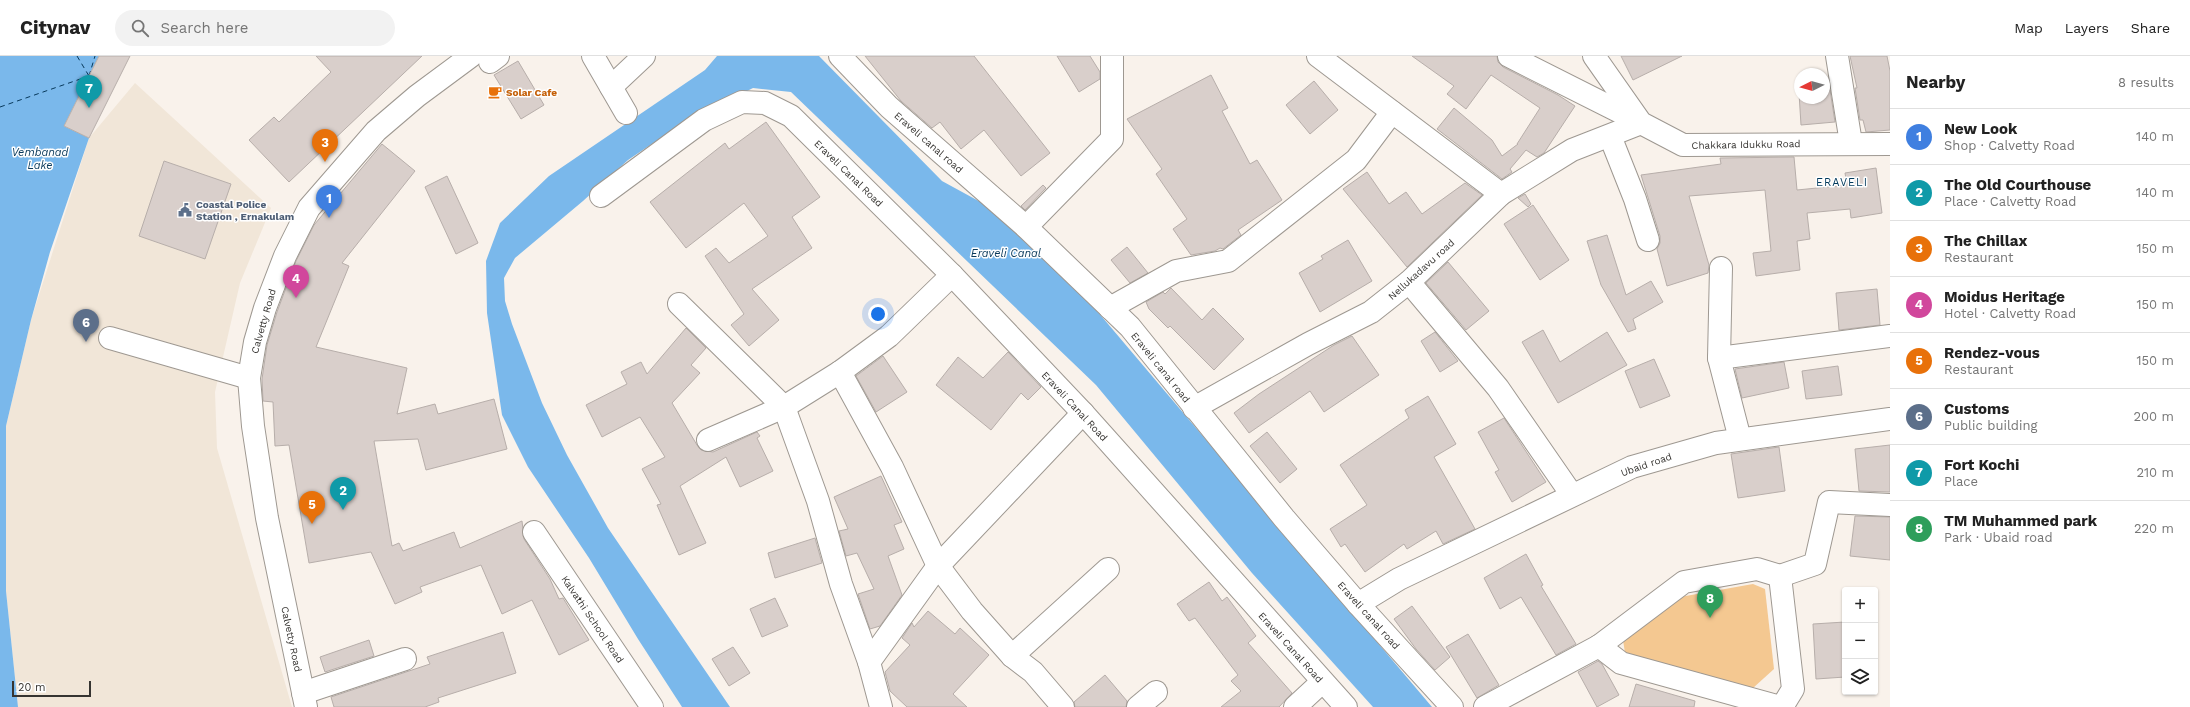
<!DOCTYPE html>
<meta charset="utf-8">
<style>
body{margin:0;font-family:"Work Sans",sans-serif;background:#f2f2f2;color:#222}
.controls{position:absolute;right:12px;bottom:12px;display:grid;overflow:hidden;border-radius:4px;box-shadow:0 1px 3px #0004}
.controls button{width:36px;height:36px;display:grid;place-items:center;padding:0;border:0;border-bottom:1px solid #e0e0e0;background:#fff;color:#222;font:20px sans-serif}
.compass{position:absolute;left:1794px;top:12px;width:36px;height:36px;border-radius:50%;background:#fff;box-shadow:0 1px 3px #0004;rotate:264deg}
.scale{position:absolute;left:12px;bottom:10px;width:79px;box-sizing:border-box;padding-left:4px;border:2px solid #363431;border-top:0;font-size:11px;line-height:14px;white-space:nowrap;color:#363431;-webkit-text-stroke:3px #fff;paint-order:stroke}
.you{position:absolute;left:878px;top:258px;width:14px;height:14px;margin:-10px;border:3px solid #fff;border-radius:50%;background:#1a73e8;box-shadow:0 0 0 6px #1a73e833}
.badge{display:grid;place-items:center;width:26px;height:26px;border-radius:50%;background:#7c3aed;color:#fff;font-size:13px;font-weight:700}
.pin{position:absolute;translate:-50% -33px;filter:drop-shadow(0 1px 2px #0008)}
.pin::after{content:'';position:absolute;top:21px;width:14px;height:12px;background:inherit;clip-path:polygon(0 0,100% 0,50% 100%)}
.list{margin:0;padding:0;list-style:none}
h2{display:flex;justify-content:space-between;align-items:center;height:52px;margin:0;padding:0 16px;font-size:17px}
h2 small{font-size:13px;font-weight:400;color:#767676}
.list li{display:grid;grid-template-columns:26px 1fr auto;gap:12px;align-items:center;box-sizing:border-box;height:56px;padding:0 16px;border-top:1px solid #e0e0e0}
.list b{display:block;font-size:15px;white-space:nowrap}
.list p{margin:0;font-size:13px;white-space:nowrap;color:#767676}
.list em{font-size:13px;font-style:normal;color:#767676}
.icon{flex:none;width:22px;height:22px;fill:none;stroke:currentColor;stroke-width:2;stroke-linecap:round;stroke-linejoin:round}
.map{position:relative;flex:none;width:1890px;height:651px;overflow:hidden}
header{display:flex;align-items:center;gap:24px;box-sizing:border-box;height:56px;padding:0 20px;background:#fff;border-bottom:1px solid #e0e0e0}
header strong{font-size:19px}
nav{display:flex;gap:22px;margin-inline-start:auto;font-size:14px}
.search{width:280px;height:36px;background:#f2f2f2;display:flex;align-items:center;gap:10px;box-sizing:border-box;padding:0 14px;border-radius:22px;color:#767676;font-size:15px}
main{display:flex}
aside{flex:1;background:#fff}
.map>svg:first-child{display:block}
.built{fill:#f1e6d8}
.green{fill:#f4c891}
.water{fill:#7ab8eb}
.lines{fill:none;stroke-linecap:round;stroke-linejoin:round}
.ferry{stroke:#08395b;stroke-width:1;stroke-dasharray:5 4;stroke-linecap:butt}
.building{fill:#d9cfcb;stroke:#b7aeaa}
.minor-casing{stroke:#9e9891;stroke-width:24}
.minor{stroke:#fff;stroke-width:22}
.labels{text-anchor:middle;stroke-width:3;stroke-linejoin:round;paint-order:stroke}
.food-label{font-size:10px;font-weight:bold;fill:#c56008;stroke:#fff;text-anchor:start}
.street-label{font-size:10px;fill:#363431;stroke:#fff}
.service-label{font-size:10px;font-weight:bold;fill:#4e5e75;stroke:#fff;text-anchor:start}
.water-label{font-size:11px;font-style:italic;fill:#08395b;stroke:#fff}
.neighbourhood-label{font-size:11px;letter-spacing:1px;fill:#00395b;stroke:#fff}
</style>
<header>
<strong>Citynav</strong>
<div class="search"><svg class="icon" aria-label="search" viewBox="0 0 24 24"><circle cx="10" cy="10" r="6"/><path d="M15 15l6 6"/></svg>Search here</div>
<nav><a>Map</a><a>Layers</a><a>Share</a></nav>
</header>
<main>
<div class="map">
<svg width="1890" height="651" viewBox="0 0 1890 651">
<rect width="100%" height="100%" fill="#f9f2eb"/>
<!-- built -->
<polygon class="built" points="135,27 271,152 240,227 215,336 217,392 292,651 18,651 6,535 6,370 31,264 89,82"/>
<!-- green -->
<polygon class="green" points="1753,528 1765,533 1774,613 1753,632 1625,597 1623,584 1680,541"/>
<!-- water -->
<g class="water">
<polygon points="0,0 99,0 64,70 89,82 50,196 31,264 6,370 6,535 18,651 0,651"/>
<polygon points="717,0 819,0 942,125 1026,171 1432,651 1373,651 1252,517 1096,329 791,36 753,32 683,67 628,104 583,145 515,202 504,222 505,245 512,268 542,347 567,399 608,472 730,651 682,651 638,583 589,502 528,411 502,359 487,257 486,205 500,167 549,120 705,14"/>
</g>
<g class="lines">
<!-- ferry -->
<g class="ferry">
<polyline points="77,0 89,20"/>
<polyline points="89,20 95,0"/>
<polyline points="0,51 89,20"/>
</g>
</g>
<!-- building -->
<g class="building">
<polygon points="99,0 130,0 89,82 64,70"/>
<polygon points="316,0 422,0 289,126 249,84 274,61 279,66 331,16"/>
<polygon points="865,0 974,0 1050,97 1021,120 984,74 961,93 940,66 932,72 901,45"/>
<polygon points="1057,0 1090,0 1100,16 1100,23 1079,36"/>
<polygon points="1412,0 1497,0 1498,6 1503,11 1558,39 1575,50 1544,97 1537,101 1526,94 1510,113 1512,116 1502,123 1437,73 1454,52 1492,84 1502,100 1518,88 1517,88 1540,52 1491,19 1466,53 1447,38 1454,30"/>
<polygon points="1621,0 1682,0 1633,24"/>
<polygon points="1850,0 1887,0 1890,15 1890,74 1866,76 1863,64 1860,64 1855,32 1857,32"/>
<polygon points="518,5 544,49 521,63 494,19"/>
<polygon points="1211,19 1228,52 1222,55 1250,108 1257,104 1282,144 1238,174 1241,179 1223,193 1220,192 1215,195 1191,199 1173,173 1187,163 1156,118 1162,113 1127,63"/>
<polygon points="1314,25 1338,54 1310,78 1286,49"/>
<polygon points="1830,34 1835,66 1801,69 1799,37 1800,42 1824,42 1824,35"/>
<polygon points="766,66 820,141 792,161 812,192 752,233 779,264 749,290 731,269 744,258 705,200 716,192 729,207 768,180 744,147 686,192 650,146 725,87 729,93"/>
<polygon points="382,88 415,115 342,207 349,210 316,291 407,312 397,358 435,348 438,358 494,343 507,393 426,414 418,383 374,385 392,490 399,487 403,495 454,476 460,492 522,465 524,483 550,523 559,543 563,542 589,584 559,599 532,544 502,558 481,509 420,531 422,536 395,548 371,496 309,507 289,389 275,390 273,346 263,345 262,323 267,289 277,256 296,205 314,169"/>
<polygon points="1794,101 1797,134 1847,129 1845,117 1876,112 1882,157 1851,162 1850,153 1807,157 1810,183 1797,185 1800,214 1756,220 1753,197 1771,195 1765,134 1689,140 1709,209 1708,217 1667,230 1657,193 1660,187 1660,180 1641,119 1721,108 1720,102"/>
<polygon points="164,105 231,128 205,203 139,180"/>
<polygon points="1367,116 1389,148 1406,136 1422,158 1465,127 1482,139 1407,211 1343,133"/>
<polygon points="447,120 478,187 456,198 425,131"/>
<polygon points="1043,129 1046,132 1025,154 1021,150"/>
<polygon points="1525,138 1531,148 1528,151 1518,142"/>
<polygon points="1533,149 1569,204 1540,224 1504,168"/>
<polygon points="1607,179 1626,239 1651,225 1663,246 1633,263 1636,273 1628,276 1601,229 1587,185"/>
<polygon points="1348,184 1372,225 1320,256 1299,217 1323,203 1321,200"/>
<polygon points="1127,191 1148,217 1130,227 1111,204"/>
<polygon points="1448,206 1489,255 1466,274 1426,227"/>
<polygon points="1171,232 1202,264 1213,252 1244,283 1214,314 1170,270 1168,272 1149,253 1146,246 1163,236 1165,238"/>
<polygon points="1877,233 1880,269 1839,274 1836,237"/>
<polygon points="686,272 706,292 691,309 700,317 672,347 697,389 701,394 713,396 757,376 760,380 757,382 773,415 740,431 726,401 680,430 706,487 679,499 657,449 661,448 642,413 665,401 640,361 602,381 586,349 627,328 621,316 641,306 647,318"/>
<polygon points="1543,274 1560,306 1607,276 1627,309 1558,347 1522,286"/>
<polygon points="1435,276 1458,305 1440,316 1421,285"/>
<polygon points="1352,280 1379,319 1324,356 1310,335 1249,377 1234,357 1259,338 1334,289"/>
<polygon points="1008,296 1041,331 1028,344 1021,337 991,374 936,329 958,301 983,322"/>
<polygon points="883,300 907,336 876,356 856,320"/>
<polygon points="1654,303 1670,340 1640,352 1625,315"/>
<polygon points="1784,306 1789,332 1742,342 1735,313"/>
<polygon points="1838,310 1842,339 1806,343 1802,315"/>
<polygon points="1428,340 1456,388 1434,401 1475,473 1443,488 1436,475 1407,493 1404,488 1365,516 1345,488 1341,491 1330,473 1367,449 1340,409 1409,362 1405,354"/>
<polygon points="1504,362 1546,426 1512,446 1495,416 1499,414 1478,376"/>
<polygon points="1267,376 1297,413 1280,427 1250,390"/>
<polygon points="1890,389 1890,436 1859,435 1855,393"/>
<polygon points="1779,391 1785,435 1738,442 1731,398"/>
<polygon points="881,420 902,466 894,469 904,493 888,500 902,539 880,570 870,573 858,538 874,533 857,497 846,500 839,475 848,473 834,441"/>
<polygon points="1855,460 1890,461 1890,504 1850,500"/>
<polygon points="815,482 822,507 775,522 768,497"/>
<polygon points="1526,498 1543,529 1541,530 1576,588 1556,599 1521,541 1500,553 1484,522"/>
<polygon points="1209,526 1222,545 1227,541 1256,580 1248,587 1292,637 1279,651 1221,651 1241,635 1231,625 1238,619 1195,562 1189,565 1177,548"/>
<polygon points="775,542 788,570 762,581 750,553"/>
<polygon points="1412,550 1450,601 1435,614 1416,593 1394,563"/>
<polygon points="928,555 955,578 960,572 989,599 953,638 967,651 907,651 890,635 885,616 910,589 902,582 912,567 914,571"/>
<polygon points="1845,566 1845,621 1816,623 1813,568"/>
<polygon points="503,576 516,617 438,642 439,646 425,651 334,651 331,641 430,608 427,601"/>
<polygon points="1468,578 1499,629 1477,642 1446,591"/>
<polygon points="369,584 374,600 325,616 320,601"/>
<polygon points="733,591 750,617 729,630 712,603"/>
<polygon points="1598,605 1602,608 1619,639 1597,651 1578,616"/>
<polygon points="1105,619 1127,645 1126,651 1075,651 1074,646"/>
<polygon points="1636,628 1695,645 1694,651 1629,651"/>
</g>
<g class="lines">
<!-- minor casing -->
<g class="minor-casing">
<g id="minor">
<polyline points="593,0 626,57"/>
<polyline points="840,0 889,51 1026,171 1130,271 1284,462 1358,548 1452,651"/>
<polyline points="1318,0 1501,138"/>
<polyline points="1509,0 1638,65"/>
<polyline points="1594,0 1641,67 1683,89 1890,88"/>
<polyline points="1837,0 1851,87"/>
<polyline points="490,6 498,0"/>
<polyline points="611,31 644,0"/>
<polyline points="1610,80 1635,143 1648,184"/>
<polyline points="601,140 704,64 742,46 765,47 791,60 952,219 1083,357 1346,651"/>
<polyline points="1026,171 1112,83 1112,0"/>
<polyline points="1721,212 1719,302 1740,383"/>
<polyline points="1409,226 1498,332 1572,439"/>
<polyline points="679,248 784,351 818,445 841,528 869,606 881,651"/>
<polyline points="1110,252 1176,215 1228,205 1356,104 1392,56"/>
<polyline points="110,282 249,322"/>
<polyline points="1719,302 1890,280"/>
<polyline points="840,316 892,411 938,510 972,555 1012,600 1033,616 1063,651"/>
<polyline points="1194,352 1308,288 1371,256 1409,226 1501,138 1572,94 1641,67"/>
<polyline points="708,384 784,351 840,316 889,280 952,219"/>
<polyline points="534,476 652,651"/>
<polyline points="1780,520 1815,508 1829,446 1890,449"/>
<polyline points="1358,548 1399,523 1632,411 1716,387 1890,363"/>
<polyline points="1599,590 1621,607 1780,651"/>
<polyline points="1012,600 1108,513"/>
<polyline points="869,606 938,510 1083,357"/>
<polyline points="303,637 405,603"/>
<polyline points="306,651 267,462 253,370 249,322 255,286 265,252 285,200 309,152 376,75 417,40 471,0"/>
<polyline points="1138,651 1156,636"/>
<polyline points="1295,651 1322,626"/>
<polyline points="1485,651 1599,590 1684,526 1757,513 1780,520 1793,633 1782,651"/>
</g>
</g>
<!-- minor -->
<use href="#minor" class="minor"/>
</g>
<!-- icons -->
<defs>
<g id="cafe-bare" transform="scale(1.08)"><path d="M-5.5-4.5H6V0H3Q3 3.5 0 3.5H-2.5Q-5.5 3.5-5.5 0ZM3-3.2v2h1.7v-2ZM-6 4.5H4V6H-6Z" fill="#e8710a" stroke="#fff" stroke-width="2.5" paint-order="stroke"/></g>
<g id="civic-bare" transform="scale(1.08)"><path d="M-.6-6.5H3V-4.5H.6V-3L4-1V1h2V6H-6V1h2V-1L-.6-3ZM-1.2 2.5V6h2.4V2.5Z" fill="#5c6f8a" stroke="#fff" stroke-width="2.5" paint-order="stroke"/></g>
</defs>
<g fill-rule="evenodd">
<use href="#cafe-bare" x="495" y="36"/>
<use href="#civic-bare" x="185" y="154"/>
</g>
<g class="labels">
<!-- food labels -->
<g class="food-label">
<text x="506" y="40">Solar Cafe</text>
</g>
<!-- street labels -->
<g class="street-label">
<text transform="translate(929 86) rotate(41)" y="4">Eraveli canal road</text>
<text transform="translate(1746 88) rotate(-1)" y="4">Chakkara Idukku Road</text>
<text transform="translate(849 117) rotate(44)" y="4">Eraveli Canal Road</text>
<text transform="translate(1421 213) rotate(-42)" y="4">Nellukadavu road</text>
<text transform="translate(263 265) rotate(-74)" y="4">Calvetty Road</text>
<text transform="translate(1161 311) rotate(51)" y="4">Eraveli canal road</text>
<text transform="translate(1075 350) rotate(47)" y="4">Eraveli Canal Road</text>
<text transform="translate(1646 408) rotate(-19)" y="4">Ubaid road</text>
<text transform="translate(1369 559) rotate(48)" y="4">Eraveli canal road</text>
<text transform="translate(593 563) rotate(56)" y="4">Kalvathi School Road</text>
<text transform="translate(292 583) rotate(78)" y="4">Calvetty Road</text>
<text transform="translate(1291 591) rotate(48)" y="4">Eraveli Canal Road</text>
</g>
<!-- service labels -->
<g class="service-label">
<text x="196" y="152">Coastal Police<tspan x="196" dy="12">Station , Ernakulam</tspan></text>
</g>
<!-- water labels -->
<g class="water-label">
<text x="40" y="100">Vembanad<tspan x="40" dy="13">Lake</tspan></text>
<text x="1006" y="201">Eraveli Canal</text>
</g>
<!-- neighbourhood labels -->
<g class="neighbourhood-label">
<text x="1842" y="130">ERAVELI</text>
</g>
</g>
</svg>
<div class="controls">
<button>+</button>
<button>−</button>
<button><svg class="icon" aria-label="layers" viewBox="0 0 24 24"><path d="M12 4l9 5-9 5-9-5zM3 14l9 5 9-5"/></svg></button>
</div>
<svg class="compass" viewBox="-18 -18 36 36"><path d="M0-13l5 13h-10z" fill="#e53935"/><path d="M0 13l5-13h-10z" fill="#767676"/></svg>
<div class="scale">20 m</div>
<div class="you"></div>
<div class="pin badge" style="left:329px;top:162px;background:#3f7fe0">1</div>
<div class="pin badge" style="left:343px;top:454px;background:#0f9aa8">2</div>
<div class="pin badge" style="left:325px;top:106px;background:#e8710a">3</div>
<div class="pin badge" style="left:296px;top:242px;background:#d1479c">4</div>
<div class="pin badge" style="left:312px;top:468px;background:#e8710a">5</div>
<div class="pin badge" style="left:86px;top:286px;background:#5c6f8a">6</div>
<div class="pin badge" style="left:89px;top:52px;background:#0f9aa8">7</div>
<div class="pin badge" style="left:1710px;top:562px;background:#2e9e5b">8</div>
</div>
<aside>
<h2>Nearby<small>8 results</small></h2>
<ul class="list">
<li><span class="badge" style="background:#3f7fe0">1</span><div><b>New Look</b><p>Shop · Calvetty Road</p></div><em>140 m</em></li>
<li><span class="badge" style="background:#0f9aa8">2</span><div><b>The Old Courthouse</b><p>Place · Calvetty Road</p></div><em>140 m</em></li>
<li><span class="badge" style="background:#e8710a">3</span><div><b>The Chillax</b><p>Restaurant</p></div><em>150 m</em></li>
<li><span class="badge" style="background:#d1479c">4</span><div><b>Moidus Heritage</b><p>Hotel · Calvetty Road</p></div><em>150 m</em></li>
<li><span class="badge" style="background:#e8710a">5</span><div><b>Rendez-vous</b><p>Restaurant</p></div><em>150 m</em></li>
<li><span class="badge" style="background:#5c6f8a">6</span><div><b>Customs</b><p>Public building</p></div><em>200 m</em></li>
<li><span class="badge" style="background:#0f9aa8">7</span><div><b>Fort Kochi</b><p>Place</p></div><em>210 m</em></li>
<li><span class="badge" style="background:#2e9e5b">8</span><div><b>TM Muhammed park</b><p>Park · Ubaid road</p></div><em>220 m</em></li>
</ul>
</aside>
</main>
